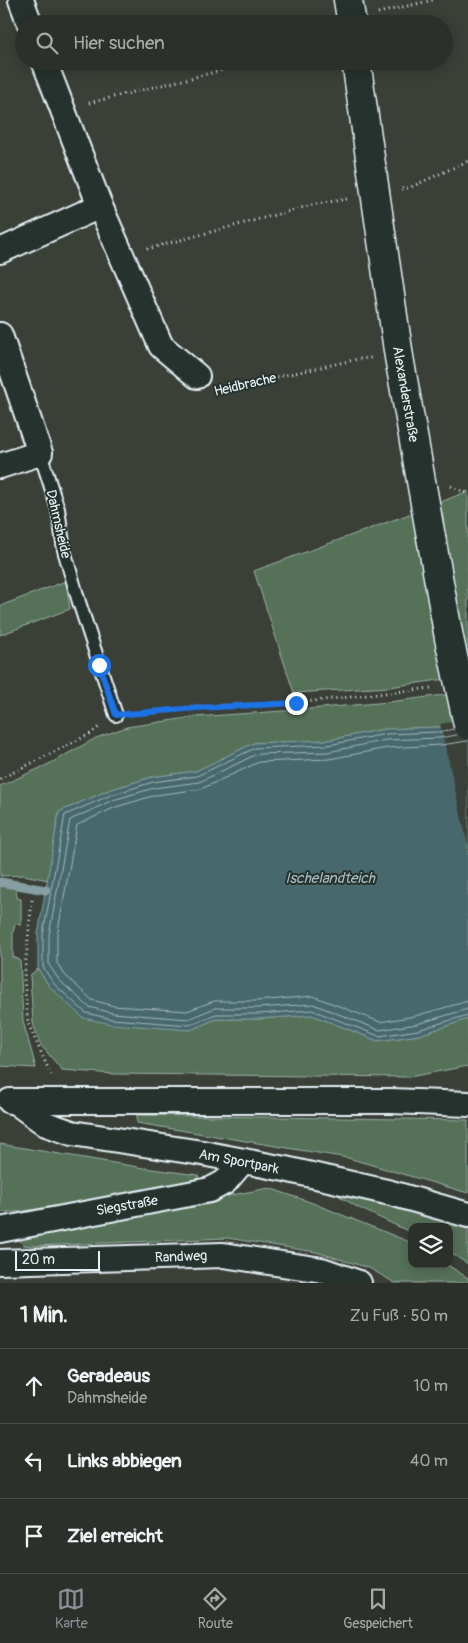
<!DOCTYPE html>
<html lang="de">
<meta charset="utf-8">
<style>
body{margin:0;font-family:Pangolin,sans-serif;background:#343832;color:#f1f3f6}
.controls{position:absolute;right:15px;bottom:15px;display:grid;overflow:hidden;border-radius:10px;box-shadow:0 2px 12px #0003}
.controls button{width:45px;height:45px;display:grid;place-items:center;padding:0;border:0;border-bottom:1px solid #484b47;background:#2c302a;color:#f1f3f6;font:25px sans-serif}
.scale{position:absolute;left:15px;bottom:12px;width:85px;box-sizing:border-box;padding-left:5px;border:2px solid #e8f1f8;border-top:0;font-size:14px;line-height:18px;white-space:nowrap;color:#e8f1f8;-webkit-text-stroke:4px #26332d;paint-order:stroke}
.stop{position:absolute;width:15px;height:15px;margin:-11px;border:4px solid #1a73e8;border-radius:50%;background:#fff}
.stop.end{background:#1a73e8;border-color:#fff;box-shadow:0 1px 5px #0008}
.list{margin:0;padding:0;list-style:none}
h2{display:flex;justify-content:space-between;align-items:center;height:65px;margin:0;padding:0 20px;font-size:21px}
h2 small{font-size:16px;font-weight:400;color:#a6a9a8}
.list li{display:grid;grid-template-columns:32px 1fr auto;gap:15px;align-items:center;box-sizing:border-box;height:75px;padding:0 20px;border-top:1px solid #484b47}
.list b{display:block;font-size:19px;white-space:nowrap}
.list p{margin:0;font-size:16px;white-space:nowrap;color:#a6a9a8}
.list em{font-size:16px;font-style:normal;color:#a6a9a8}
.icon{flex:none;width:28px;height:28px;fill:none;stroke:currentColor;stroke-width:2;stroke-linecap:round;stroke-linejoin:round}
.map{position:relative;flex:none;width:468px;height:1283px;overflow:hidden}
.search{position:absolute;background:#2c302a;box-shadow:0 2px 12px #0003;left:15px;right:15px;top:15px;height:55px;display:flex;align-items:center;gap:12px;box-sizing:border-box;padding:0 18px;border-radius:28px;color:#a6a9a8;font-size:19px}
.sheet{height:290px;background:#2c302a}
nav{display:flex;justify-content:space-around;align-items:center;box-sizing:border-box;height:70px;border-top:1px solid #484b47;background:#2c302a;font-size:14px;color:#a6a9a8}
nav a{display:grid;justify-items:center;gap:2px}
nav .on{color:#8c9099}
.map>svg:first-child{display:block}
.green{fill:#547159;stroke:#9eb1a8}
.water{fill:#46686c;stroke:#879fa4}
.pier{fill:#3a4038}
.lines{fill:none;stroke-linecap:round;stroke-linejoin:round}
.shore{stroke:#a7bac0;stroke-width:1}
.stream{stroke:#879fa4;stroke-width:9}
.service-casing{stroke:#e8f1f8;stroke-width:16}
.minor-casing{stroke:#e8f1f8;stroke-width:28}
.secondary-casing{stroke:#e8f1f8;stroke-width:31}
.path{stroke:#e8f1f8;stroke-width:3;stroke-dasharray:1 4;stroke-linecap:butt}
.service{stroke:#26332d;stroke-width:12}
.minor{stroke:#26332d;stroke-width:24}
.secondary{stroke:#26332d;stroke-width:28}
.secondary-bridge-casing{stroke:#e8f1f8;stroke-width:31;stroke-linecap:butt}
.secondary-bridge{stroke:#26332d;stroke-width:28}
.route{stroke:#1a73e8;stroke-width:6}
.labels{text-anchor:middle;stroke-width:4;stroke-linejoin:round;paint-order:stroke}
.street-label{font-size:14px;fill:#e8f1f8;stroke:#26332d}
.water-label{font-size:15px;font-style:italic;fill:#a7bac0;stroke:#26332d}
</style>
<div class="map">
<svg width="468" height="1283" viewBox="0 0 468 1283">
<rect width="100%" height="100%" fill="#3a4038"/>
<filter id="ink" filterUnits="userSpaceOnUse"><feTurbulence type="fractalNoise" baseFrequency=".02" numOctaves="2"/><feDisplacementMap in="SourceGraphic" scale="10" xChannelSelector="R" yChannelSelector="G"/><feConvolveMatrix kernelMatrix="1 2 1 2 8 2 1 2 1" color-interpolation-filters="sRGB"/></filter>
<g filter="url(#ink)">
<!-- green -->
<g class="green">
<polygon points="468,491 468,676 389,687 294,693 254,571 426,508"/>
<polygon points="66,581 70,609 0,635 0,606"/>
<polygon points="452,694 468,722 439,727 385,729 328,740 254,743 196,771 152,777 109,790 59,812 48,880 24,875 0,876 0,786 49,764 96,738 127,727 194,717 298,710 389,702"/>
<polygon points="0,884 16,888 17,898 21,899 21,925 15,924 13,933 13,957 20,960 23,1021 36,1068 0,1066"/>
<polygon points="38,969 50,987 151,1026 190,1030 216,1019 258,1019 312,1015 378,1041 419,1035 468,1019 468,1066 409,1077 114,1074 62,1070 40,1044 33,1023 30,975"/>
<polygon points="137,1115 468,1120 468,1193 348,1158 137,1123"/>
<polygon points="0,1144 144,1168 198,1175 199,1182 18,1212 0,1212"/>
<polygon points="269,1188 310,1202 412,1243 412,1264 446,1264 468,1278 468,1283 395,1283 369,1268 316,1252 227,1238 33,1246 23,1245 19,1239 22,1235"/>
<polygon points="328,1189 380,1201 468,1229 468,1264 449,1252 449,1227 412,1227 412,1233 357,1207"/>
</g>
<!-- water -->
<polygon class="water" points="468,722 468,1019 419,1035 378,1041 312,1015 258,1019 216,1019 190,1030 111,1024 83,1018 50,987 38,969 38,934 59,812 109,790 152,777 196,771 254,743 328,740 385,729 439,727"/>
<!-- pier -->
<polygon class="pier" points="468,719 468,845 440,724"/>
<g class="lines">
<!-- shore -->
<g class="shore">
<polyline points="454,729 439,732 386,734 328,745 255,748 197,776 153,782 111,795 65,815 43,934 43,967 54,984 86,1013 112,1019 189,1025 216,1014 258,1014 312,1010 379,1036 418,1030 468,1015"/>
<polyline points="457,735 439,738 386,740 328,752 257,754 199,782 154,788 113,800 70,820 49,935 49,965 59,980 89,1007 113,1013 188,1019 215,1008 257,1008 313,1004 379,1030 417,1024 468,1009"/>
<polyline points="468,741 441,745 387,748 329,759 259,762 201,789 156,795 116,807 77,825 57,936 57,963 65,975 92,1000 114,1006 187,1011 214,1001 257,1001 313,996 380,1022 415,1016 468,1001"/>
</g>
<!-- stream -->
<polyline class="stream" points="0,882 46,890"/>
<!-- service casing -->
<g class="service-casing">
<polyline id="service" points="40,453 58,509 64,550 79,602 116,715"/>
</g>
<!-- minor casing -->
<g class="minor-casing">
<g id="minor">
<polyline points="21,0 30,24"/>
<polyline points="44,61 100,206"/>
<polyline points="0,251 100,206 161,346 197,376"/>
<polyline points="0,335 40,453 0,466"/>
<polyline points="10,1101 391,1101 468,1104"/>
<polyline points="14,1101 46,1124 72,1133 202,1153 285,1169 391,1193 468,1215"/>
<polyline points="0,1230 210,1190 225,1182 243,1161"/>
<polyline points="0,1262 223,1255 322,1270 359,1283"/>
</g>
</g>
<!-- secondary casing -->
<g class="secondary-casing">
<g id="secondary">
<polyline points="348,0 352,24"/>
<polyline points="356,61 399,357 431,537"/>
</g>
</g>
<!-- path -->
<g class="path">
<polyline points="378,13 433,0"/>
<polyline points="89,103 260,61"/>
<polyline points="402,189 411,187 468,161"/>
<polyline points="147,249 316,204 347,199"/>
<polyline points="218,390 358,359 371,358"/>
<polyline points="451,486 468,494"/>
<polyline points="136,713 196,707 296,703 431,688"/>
<polyline points="0,779 90,734 99,727"/>
<polyline points="32,900 24,978 28,1023 51,1075"/>
</g>
<!-- service -->
<use href="#service" class="service"/>
<!-- minor -->
<use href="#minor" class="minor"/>
<!-- secondary -->
<use href="#secondary" class="secondary"/>
<!-- secondary-bridge casing -->
<g class="secondary-bridge-casing">
<polyline id="secondary-bridge" points="431,537 449,638 468,725"/>
</g>
<!-- secondary-bridge -->
<use href="#secondary-bridge" class="secondary-bridge"/>
</g>
</g>
<g class="lines" filter="url(#ink)">
<!-- route -->
<polyline class="route" points="99,665 116,715 196,708 296,703"/>
</g>
<g class="labels">
<!-- street labels -->
<g class="street-label">
<text transform="translate(245 384) rotate(-13)" y="5">Heidbrache</text>
<text transform="translate(406 394) rotate(80)" y="5">Alexanderstraße</text>
<text transform="translate(59 524) rotate(77)" y="5">Dahmsheide</text>
<text transform="translate(239 1161) rotate(11)" y="5">Am Sportpark</text>
<text transform="translate(127 1205) rotate(-10)" y="5">Siegstraße</text>
<text transform="translate(181 1256) rotate(-2)" y="5">Randweg</text>
</g>
<!-- water labels -->
<g class="water-label">
<text x="330" y="883">Ischelandteich</text>
</g>
</g>
</svg>
<div class="controls">
<button><svg class="icon" aria-label="layers" viewBox="0 0 24 24"><path d="M12 4l9 5-9 5-9-5zM3 14l9 5 9-5"/></svg></button>
</div>
<div class="scale">20 m</div>
<div class="stop" style="left:99px;top:665px"></div>
<div class="stop end" style="left:296px;top:703px"></div>
<div class="search"><svg class="icon" aria-label="search" viewBox="0 0 24 24"><circle cx="10" cy="10" r="6"/><path d="M15 15l6 6"/></svg>Hier suchen</div>
</div>
<section class="sheet">
<h2>1 Min.<small>Zu Fuß · 50 m</small></h2>
<ul class="list">
<li><svg class="icon" aria-label="ahead" viewBox="0 0 24 24"><path d="M12 20V5M6 11l6-6 6 6"/></svg><div><b>Geradeaus</b><p>Dahmsheide</p></div><em>10 m</em></li>
<li><svg class="icon" aria-label="left" viewBox="0 0 24 24"><path d="M17 20v-9H6M10 6l-5 5 5 5"/></svg><div><b>Links abbiegen</b></div><em>40 m</em></li>
<li><svg class="icon" aria-label="arrive" viewBox="0 0 24 24"><path d="M6 21V4h12l-3 4 3 4H6"/></svg><div><b>Ziel erreicht</b></div></li>
</ul>
</section>
<nav>
<a class="on"><svg class="icon" aria-label="map" viewBox="0 0 24 24"><path d="M3 6l6-2 6 2 6-2v14l-6 2-6-2-6 2zM9 4v14M15 6v14"/></svg>Karte</a>
<a><svg class="icon" aria-label="directions" viewBox="0 0 24 24"><path d="M12 3l9 9-9 9-9-9zM9 14v-3h6M13 9l2 2-2 2"/></svg>Route</a>
<a><svg class="icon" aria-label="saved" viewBox="0 0 24 24"><path d="M7 4h10v16l-5-4-5 4z"/></svg>Gespeichert</a>
</nav>
